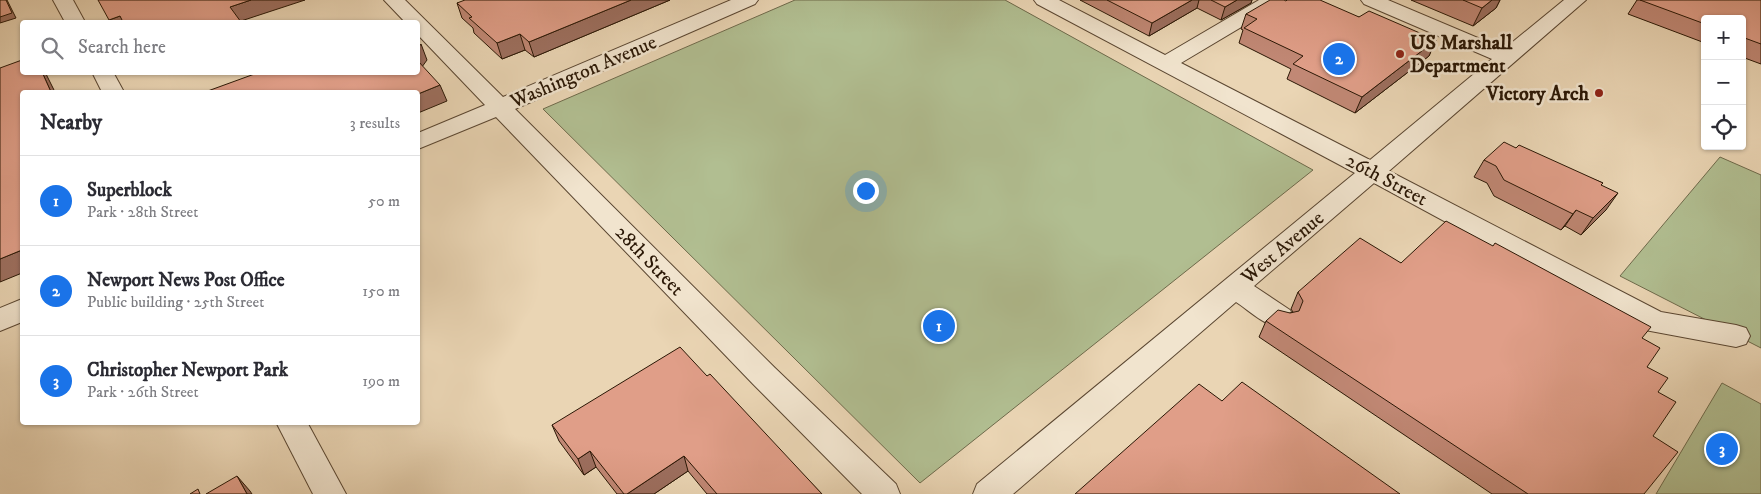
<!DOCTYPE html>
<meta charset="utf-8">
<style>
body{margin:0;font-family:"IM FELL DW Pica",serif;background:#f7f7f7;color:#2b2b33}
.controls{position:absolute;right:15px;top:15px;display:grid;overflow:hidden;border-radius:5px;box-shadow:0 1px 4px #0004}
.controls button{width:45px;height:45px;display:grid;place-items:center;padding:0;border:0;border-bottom:1px solid #e1e1e2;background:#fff;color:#2b2b33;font:25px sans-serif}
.you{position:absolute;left:865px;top:190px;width:18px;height:18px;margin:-12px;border:4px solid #fff;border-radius:50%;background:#1a73e8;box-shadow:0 0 0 8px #1a73e833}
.badge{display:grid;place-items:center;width:32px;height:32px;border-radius:50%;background:#1a73e8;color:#fff;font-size:16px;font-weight:700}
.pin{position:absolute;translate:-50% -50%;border:2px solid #fff;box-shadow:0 1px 5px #0006}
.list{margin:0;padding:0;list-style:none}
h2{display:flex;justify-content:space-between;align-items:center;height:65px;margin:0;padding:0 20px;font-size:21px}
h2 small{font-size:16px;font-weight:400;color:#7c7c81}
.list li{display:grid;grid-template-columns:32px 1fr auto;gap:15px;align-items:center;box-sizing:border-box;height:90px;padding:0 20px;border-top:1px solid #e1e1e2}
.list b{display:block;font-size:19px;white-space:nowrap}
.list p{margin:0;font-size:16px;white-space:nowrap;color:#7c7c81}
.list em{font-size:16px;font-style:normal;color:#7c7c81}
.icon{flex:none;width:28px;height:28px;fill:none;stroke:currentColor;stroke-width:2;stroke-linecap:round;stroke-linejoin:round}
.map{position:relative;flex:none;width:1761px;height:494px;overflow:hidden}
.search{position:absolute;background:#fff;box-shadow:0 1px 4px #0004;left:20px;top:20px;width:400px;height:55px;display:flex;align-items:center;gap:12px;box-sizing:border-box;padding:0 18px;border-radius:5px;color:#7c7c81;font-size:19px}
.panel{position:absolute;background:#fff;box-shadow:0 1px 4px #0004;left:20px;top:90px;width:400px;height:335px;border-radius:5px}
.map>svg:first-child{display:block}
.green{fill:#b1be91;stroke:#6e6a4b}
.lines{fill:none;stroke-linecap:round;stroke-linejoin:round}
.minor-casing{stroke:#5a4631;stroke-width:2}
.minor{fill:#f1e4ce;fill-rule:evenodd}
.wall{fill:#c18875;stroke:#2a1705}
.shaded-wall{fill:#9d6f5f;stroke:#2a1705}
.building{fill:#e09e88;stroke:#2a1705}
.poi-dot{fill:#8f2418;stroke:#f1e4ce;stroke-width:2}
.labels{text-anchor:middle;stroke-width:5;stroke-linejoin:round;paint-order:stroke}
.poi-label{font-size:20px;font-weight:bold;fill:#2a1705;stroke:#f1e4ce;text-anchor:start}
.street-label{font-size:20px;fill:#2a1705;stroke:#f1e4ce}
</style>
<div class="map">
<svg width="1761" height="494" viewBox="0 0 1761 494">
<rect width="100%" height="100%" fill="#ead5b4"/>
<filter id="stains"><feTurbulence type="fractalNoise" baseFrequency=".004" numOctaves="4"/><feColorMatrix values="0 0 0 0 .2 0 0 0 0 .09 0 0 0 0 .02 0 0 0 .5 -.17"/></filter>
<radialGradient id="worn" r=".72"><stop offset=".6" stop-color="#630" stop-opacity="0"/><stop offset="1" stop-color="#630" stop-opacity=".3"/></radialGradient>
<!-- green -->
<g class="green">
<polygon points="795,0 1005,0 1313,170 920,483 543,109"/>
<polygon points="1720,157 1761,175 1761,348 1620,276"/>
<polygon points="1722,383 1761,404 1761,494 1656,494"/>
</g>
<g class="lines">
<!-- minor casing -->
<g class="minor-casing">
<g id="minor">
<polygon points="53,0 73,0 85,22 65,22"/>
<polygon points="384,0 405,0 503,97 731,0 758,0 755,4 515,109 775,368 896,484 900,494 862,494 753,384 496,117 418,149 418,133 485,105 418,35 418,22 405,22"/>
<path d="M 1034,0 L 1059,0 L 1165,55 L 1259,0 L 1283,0 L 1280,4 L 1181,63 L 1370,160 L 1492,59 L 1364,4 L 1361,0 L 1388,0 L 1504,49 L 1564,0 L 1586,0 L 1389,171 L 1661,312 L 1736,325 L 1746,328 L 1750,336 L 1746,344 L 1736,347 L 1645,330 L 1374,183 L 1254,286 L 1290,310 L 1294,318 L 1290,326 C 1270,332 1253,313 1236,302 L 1013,494 L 973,494 L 977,484 L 1355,173 L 1037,4 Z"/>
<polygon points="92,72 113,72 124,92 102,92"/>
<polygon points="22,299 22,322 0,331 0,308"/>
<polygon points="276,422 307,422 346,494 313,494"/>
</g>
</g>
<!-- minor -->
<use href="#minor" class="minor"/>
</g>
<!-- wall -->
<g class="wall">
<polygon points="670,0 534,57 525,50 502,59 474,33 473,28 462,18 457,3"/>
<polygon points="1080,0 1252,0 1251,3 1221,20 1197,8 1149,36"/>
<polygon points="1411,0 1500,0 1496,8 1473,26"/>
<polygon points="1637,0 1761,0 1761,64 1742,57 1742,19 1705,19 1705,43 1628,14"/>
<polygon points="1246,14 1359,17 1436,40 1429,56 1355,113 1287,79 1291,69 1239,43 1243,30 1241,29"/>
<polygon points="1516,148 1603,183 1601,185 1606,210 1581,235 1565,226 1561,230 1494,196 1487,183 1474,177 1484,160"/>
<polygon points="1401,263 1642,338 1647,367 1658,392 1644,494 1492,494 1259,337 1266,321 1293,312 1291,309 1298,292"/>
<polygon points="707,376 822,494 707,494 688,471 654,494 617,494 596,467 584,475 559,441 552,425"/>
</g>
<!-- shaded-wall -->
<g class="shaded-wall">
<polygon points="6,0 7,0 16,18 0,23 0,17"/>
<polygon points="251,0 305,0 238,22 230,7"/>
<polygon points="631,0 670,0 534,57 529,42"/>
<polygon points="1192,0 1199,0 1197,8 1149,36 1152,23"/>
<polygon points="1237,0 1252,0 1251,3 1221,20 1225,7"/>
<polygon points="1492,0 1500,0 1496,8 1473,26 1482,8"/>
<polygon points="120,16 124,22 111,22 109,20"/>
<polygon points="520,34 525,50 502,59 497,43"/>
<polygon points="1436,40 1429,56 1355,113 1362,97"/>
<polygon points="421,44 427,60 419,71 418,68 418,48"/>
<polygon points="42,72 45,72 55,92 51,92"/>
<polygon points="440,85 447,101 418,113 418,94"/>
<polygon points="1618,193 1606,210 1581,235 1593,218"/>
<polygon points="1576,210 1565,226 1561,230"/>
<polygon points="22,250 22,273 0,282 0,259"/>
<polygon points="590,451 596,467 584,475 578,459"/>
<polygon points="684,456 688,471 654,494 627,494"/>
<polygon points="237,476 250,491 252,494 247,494"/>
</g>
<!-- building -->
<g class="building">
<polygon points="0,0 6,0 12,13 0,17"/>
<polygon points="98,0 251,0 230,7 241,22 123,22 120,16 109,20"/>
<polygon points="465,0 631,0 529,42 520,34 497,43 469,18 472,17 457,3"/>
<polygon points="1107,0 1192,0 1152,23"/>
<polygon points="1211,0 1237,0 1225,7"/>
<polygon points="1270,0 1284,0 1286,1 1287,0 1320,0 1359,17 1369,11 1436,40 1362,97 1293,64 1303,56 1244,28 1257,19 1246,14"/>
<polygon points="1463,0 1492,0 1482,8"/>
<polygon points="1640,0 1761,0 1761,44 1742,37 1742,19 1705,19 1705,24"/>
<polygon points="22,60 22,72 42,72 51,92 22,92 22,250 0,259 0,68"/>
<polygon points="418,61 440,85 418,94 418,92 205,92 260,72 418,72"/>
<polygon points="1504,142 1516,148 1519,145 1603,183 1601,185 1618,193 1593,218 1576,210 1573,214 1504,180 1496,166 1484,160"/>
<polygon points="1446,221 1493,246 1495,243 1651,327 1642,338 1660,348 1647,367 1668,378 1658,392 1676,402 1653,436 1678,452 1644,494 1528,494 1266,321 1278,310 1290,313 1299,311 1303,301 1298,292 1360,238 1401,263"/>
<polygon points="680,347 707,376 710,374 822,494 717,494 684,456 627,494 624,494 590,451 578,459 552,425"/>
<polygon points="1242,382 1400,494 1075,494 1199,384 1222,401"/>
<polygon points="237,476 247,494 206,494"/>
<polygon points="198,489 200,494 190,494"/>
</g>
<!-- markers -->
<g class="poi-dot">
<circle cx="1400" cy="54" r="5"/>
<circle cx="1599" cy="93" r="5"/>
</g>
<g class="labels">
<!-- poi labels -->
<g class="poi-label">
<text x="1410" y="49">US Marshall<tspan x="1410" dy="23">Department</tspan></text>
<text x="1589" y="100" text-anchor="end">Victory Arch</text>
</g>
<!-- street labels -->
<g class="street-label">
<text transform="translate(583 71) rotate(-23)" y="7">Washington Avenue</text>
<text transform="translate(1387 179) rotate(28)" y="7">26th Street</text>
<text transform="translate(1282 247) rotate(-40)" y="7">West Avenue</text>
<text transform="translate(650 260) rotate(46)" y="7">28th Street</text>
</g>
</g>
<rect width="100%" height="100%" filter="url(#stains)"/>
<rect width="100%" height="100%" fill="url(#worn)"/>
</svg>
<div class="controls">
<button>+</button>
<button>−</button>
<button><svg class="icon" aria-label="locate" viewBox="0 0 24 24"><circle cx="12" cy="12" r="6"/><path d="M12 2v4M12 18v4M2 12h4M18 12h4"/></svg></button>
</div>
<div class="you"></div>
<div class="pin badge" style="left:939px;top:326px">1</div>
<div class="pin badge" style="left:1339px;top:59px">2</div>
<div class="pin badge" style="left:1722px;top:449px">3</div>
<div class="search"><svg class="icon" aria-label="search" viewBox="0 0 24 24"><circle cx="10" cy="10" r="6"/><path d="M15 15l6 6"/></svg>Search here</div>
<section class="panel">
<h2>Nearby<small>3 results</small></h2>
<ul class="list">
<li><span class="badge">1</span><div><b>Superblock</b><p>Park · 28th Street</p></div><em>50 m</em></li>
<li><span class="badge">2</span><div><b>Newport News Post Office</b><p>Public building · 25th Street</p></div><em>150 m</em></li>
<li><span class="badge">3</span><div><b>Christopher Newport Park</b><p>Park · 26th Street</p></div><em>190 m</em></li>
</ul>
</section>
</div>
